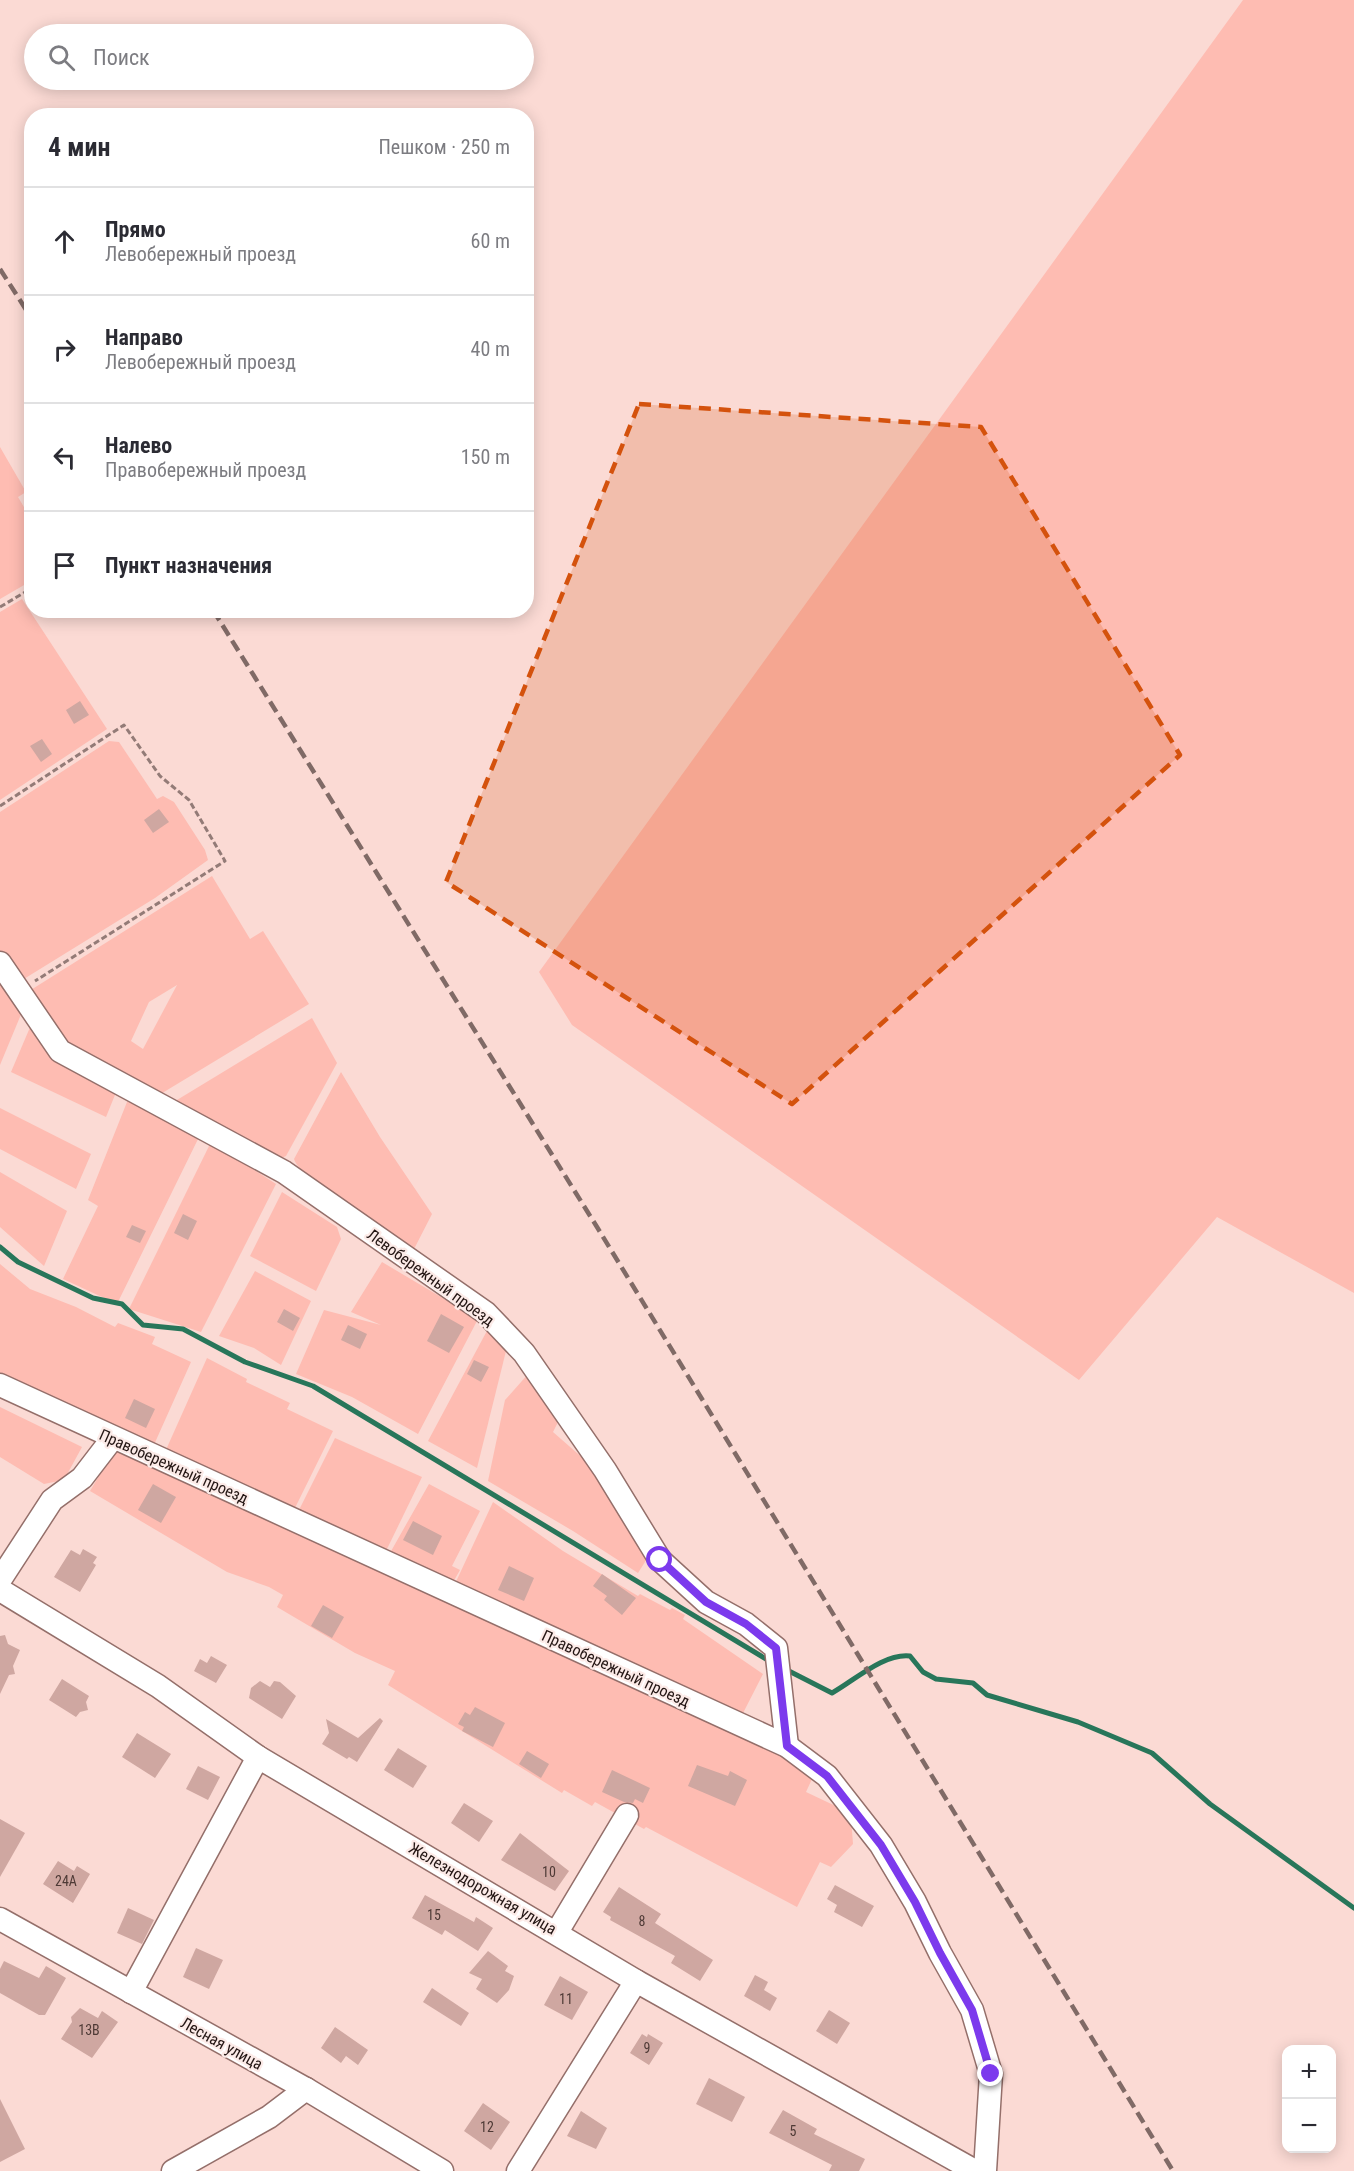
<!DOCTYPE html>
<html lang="ru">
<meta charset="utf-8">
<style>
body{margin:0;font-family:"Roboto Condensed",sans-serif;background:#f7f7f7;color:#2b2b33}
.controls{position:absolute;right:18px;bottom:18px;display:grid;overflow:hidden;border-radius:12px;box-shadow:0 3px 15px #0003}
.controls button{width:54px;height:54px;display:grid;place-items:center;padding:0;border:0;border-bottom:2px solid #e1e1e2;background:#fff;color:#2b2b33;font:30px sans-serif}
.stop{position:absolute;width:18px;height:18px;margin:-14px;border:4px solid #7c3aed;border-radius:50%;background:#fff}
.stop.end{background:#7c3aed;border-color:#fff;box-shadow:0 2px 6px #0008}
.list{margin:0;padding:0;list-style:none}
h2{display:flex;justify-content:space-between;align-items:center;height:78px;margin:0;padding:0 24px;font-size:26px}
h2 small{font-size:20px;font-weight:400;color:#7c7c81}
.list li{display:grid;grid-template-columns:39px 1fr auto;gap:18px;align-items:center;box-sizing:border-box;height:108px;padding:0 24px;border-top:2px solid #e1e1e2}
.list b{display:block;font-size:22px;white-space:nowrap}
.list p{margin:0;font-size:20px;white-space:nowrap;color:#7c7c81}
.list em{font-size:20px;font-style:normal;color:#7c7c81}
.icon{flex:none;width:33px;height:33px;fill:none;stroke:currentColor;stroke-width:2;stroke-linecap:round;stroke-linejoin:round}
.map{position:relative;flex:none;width:1354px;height:2171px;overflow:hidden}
.search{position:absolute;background:#fff;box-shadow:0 3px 15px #0003;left:24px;top:24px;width:510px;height:66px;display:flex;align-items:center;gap:15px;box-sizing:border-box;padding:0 21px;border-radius:33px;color:#7c7c81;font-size:22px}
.panel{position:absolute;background:#fff;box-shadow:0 3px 15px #0003;left:24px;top:108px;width:510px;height:510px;border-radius:24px}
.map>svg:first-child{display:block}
.green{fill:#febcb2;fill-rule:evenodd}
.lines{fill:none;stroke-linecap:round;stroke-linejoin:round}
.stream{stroke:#28765a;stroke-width:5}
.building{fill:#cfa7a1}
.minor-casing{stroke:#946f6a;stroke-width:25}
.path{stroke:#937b77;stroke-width:3;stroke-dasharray:6 3;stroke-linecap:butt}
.minor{stroke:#fff;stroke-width:22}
.rail{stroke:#806a66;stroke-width:4.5;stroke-dasharray:12 6;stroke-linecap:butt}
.route{stroke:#7c3aed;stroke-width:8}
.marked{fill:#d4520d;fill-opacity:0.2;stroke:#d4520d;stroke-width:4.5;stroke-dasharray:12 8;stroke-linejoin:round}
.labels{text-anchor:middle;stroke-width:4.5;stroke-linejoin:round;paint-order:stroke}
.number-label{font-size:14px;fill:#4e3a36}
.street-label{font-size:16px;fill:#231513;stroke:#fcebe8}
</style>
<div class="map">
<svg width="1354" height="2171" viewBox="0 0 1354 2171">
<rect width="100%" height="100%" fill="#fbdad4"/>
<!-- green -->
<g class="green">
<polygon points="1243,0 1354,0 1354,1293 1217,1217 1079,1380 572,1025 539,972"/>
<polygon points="0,447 26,492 18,497 31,519 31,581 0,599"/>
<polygon points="22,599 107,729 0,800 0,612"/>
<polygon points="109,741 119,742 157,799 163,796 174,802 205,850 208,860 155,898 19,982 0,952 0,812"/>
<path d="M 212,876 L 250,939 L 263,931 L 309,1004 L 159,1095 L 61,1042 L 26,993 ZM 177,985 L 143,1049 L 131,1041 L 149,1002 Z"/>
<polygon points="0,976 22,1012 0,1065"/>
<polygon points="312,1018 337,1063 286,1156 277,1160 172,1103"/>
<polygon points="31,1025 117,1090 106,1117 11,1072"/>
<path d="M 341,1072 L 380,1137 L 432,1214 L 412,1253 C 389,1236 301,1181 294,1159 Z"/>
<polygon points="129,1097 200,1135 117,1304 63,1279 98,1206 88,1200"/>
<polygon points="0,1108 91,1154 76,1189 0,1149"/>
<polygon points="211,1142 276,1184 201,1332 129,1309"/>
<polygon points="0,1172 67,1211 44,1266 0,1227"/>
<polygon points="282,1192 337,1227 341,1239 316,1291 250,1256"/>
<polygon points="382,1262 478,1319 418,1434 352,1397 296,1374 324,1310 381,1325 351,1312"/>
<polygon points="0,1264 30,1289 76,1307 115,1327 118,1323 155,1337 152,1344 191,1362 153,1447 0,1375"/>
<polygon points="255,1271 311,1301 281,1365 254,1348 219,1336"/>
<polygon points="489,1327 507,1347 477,1468 428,1441"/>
<polygon points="207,1358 247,1379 246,1382 290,1403 287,1409 333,1431 294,1510 165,1452"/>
<polygon points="529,1373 560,1418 553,1432 601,1474 650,1554 638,1573 573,1531 488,1481 505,1400"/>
<polygon points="0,1407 82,1447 64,1480 44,1484 0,1457"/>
<polygon points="335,1438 422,1477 386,1551 298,1512"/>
<polygon points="115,1449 775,1751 812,1779 806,1792 844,1810 851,1818 853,1844 831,1867 820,1862 797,1907 646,1827 644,1829 595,1802 592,1806 564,1790 562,1793 388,1685 395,1671 355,1653 277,1607 283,1595 269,1587 227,1572 90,1491"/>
<polygon points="429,1484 480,1511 452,1566 460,1570 452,1584 390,1553"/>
<polygon points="493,1502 563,1551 638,1596 640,1594 670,1610 672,1608 685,1615 683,1619 763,1674 740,1719 454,1586"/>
</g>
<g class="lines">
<!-- stream -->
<g class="stream">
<polyline points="0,1247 18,1262 93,1298 122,1304 143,1325 183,1329 245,1362 313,1386 771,1662"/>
<path d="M 785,1669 L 832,1693 C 855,1680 884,1653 910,1656 L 923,1672 L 936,1679 L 973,1683 L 987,1695 L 1078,1722 L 1152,1753 L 1210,1804 L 1354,1908"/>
</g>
</g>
<!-- building -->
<g class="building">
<polygon points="80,701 89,715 74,724 66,710"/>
<polygon points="42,739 52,754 41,762 30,746"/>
<polygon points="159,809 169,822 153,833 144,820"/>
<polygon points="183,1214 197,1221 188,1240 174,1233"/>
<polygon points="132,1225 146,1231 140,1243 126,1237"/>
<polygon points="284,1309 300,1318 293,1331 277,1322"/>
<polygon points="441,1314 464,1327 449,1353 427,1341"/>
<polygon points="348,1325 367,1334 360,1349 341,1340"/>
<polygon points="474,1360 489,1367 481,1382 467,1374"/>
<polygon points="134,1399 155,1409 146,1428 125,1418"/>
<polygon points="153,1484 176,1497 161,1523 138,1510"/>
<polygon points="413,1521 442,1536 433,1555 403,1540"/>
<polygon points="83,1549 97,1557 93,1563 96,1565 80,1592 54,1577 71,1550 80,1555"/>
<polygon points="509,1566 534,1578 524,1601 498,1590"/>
<polygon points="602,1574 636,1598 622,1615 604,1600 607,1596 593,1586"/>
<polygon points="323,1605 344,1617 332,1638 311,1626"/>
<polygon points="5,1635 8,1644 20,1650 13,1666 15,1674 9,1675 0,1694 0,1636"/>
<polygon points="211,1656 227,1665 216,1683 194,1671 200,1659 207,1663"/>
<polygon points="62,1679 89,1696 86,1702 88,1710 80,1712 76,1717 49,1700"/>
<polygon points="260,1681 270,1687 274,1681 280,1682 296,1696 282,1719 249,1698 251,1688"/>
<polygon points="475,1707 505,1723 493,1747 462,1731 464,1727 458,1724 465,1712 470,1715"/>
<polygon points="380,1718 383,1721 357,1762 349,1757 347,1759 322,1744 329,1733 326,1719 358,1738"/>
<polygon points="137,1733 171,1754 155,1778 122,1757"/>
<polygon points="398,1748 427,1766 413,1788 384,1770"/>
<polygon points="527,1751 549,1764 541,1778 519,1764"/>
<polygon points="697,1765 728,1776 730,1771 747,1780 735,1806 688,1786"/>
<polygon points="198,1766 220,1777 208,1800 186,1789"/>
<polygon points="612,1770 650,1788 643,1803 635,1799 633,1803 624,1802 602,1792"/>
<polygon points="464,1803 493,1821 479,1842 451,1823"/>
<polygon points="0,1819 25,1833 0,1877"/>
<polygon points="520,1833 569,1871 555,1891 501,1860"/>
<polygon points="58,1861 74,1871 77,1866 90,1874 73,1903 43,1884"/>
<polygon points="835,1885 874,1906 862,1927 834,1912 837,1905 827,1899"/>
<polygon points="619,1887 661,1914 655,1923 713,1960 700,1981 671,1963 675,1956 610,1920 611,1917 603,1912"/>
<polygon points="425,1895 474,1922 476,1917 493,1928 478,1951 445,1930 442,1935 412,1918"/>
<polygon points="128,1908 154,1920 142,1944 117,1933"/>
<polygon points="196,1948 223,1960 209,1989 183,1977"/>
<polygon points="488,1951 508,1966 505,1971 514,1976 509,1990 497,2003 476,1989 482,1979 469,1973"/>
<polygon points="4,1961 39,1978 46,1966 66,1978 45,2015 39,2015 0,1993 0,1969"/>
<polygon points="755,1975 768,1982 764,1990 777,1998 770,2011 744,1996"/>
<polygon points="560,1976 588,1992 572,2020 544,2005"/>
<polygon points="432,1988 469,2013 461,2026 423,2002"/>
<polygon points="80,2008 98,2018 102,2011 118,2022 92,2058 61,2039 72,2022 71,2017"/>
<polygon points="829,2010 850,2023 837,2044 816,2031"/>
<polygon points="335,2027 368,2050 358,2065 346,2056 341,2063 321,2048"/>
<polygon points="642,2034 647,2037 648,2034 663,2043 649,2065 630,2053"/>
<polygon points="709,2078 745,2097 732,2122 696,2104"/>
<polygon points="0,2099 25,2149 0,2162"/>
<polygon points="483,2103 510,2122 491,2150 464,2131"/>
<polygon points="783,2110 817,2129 814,2134 865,2159 859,2171 829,2171 832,2165 769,2133"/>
<polygon points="581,2111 607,2128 596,2149 567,2136"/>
</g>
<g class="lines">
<!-- minor casing -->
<g class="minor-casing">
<g id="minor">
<polyline points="0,963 60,1051 284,1172 486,1313 524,1353 605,1470 660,1560 706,1602 746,1624 776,1648 787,1746"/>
<polyline points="0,1385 787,1746 827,1776 881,1845 915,1902 940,1953 972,2010 991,2074 985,2171"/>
<polyline points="0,1580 52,1500 82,1478 112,1439"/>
<polyline points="0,1590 158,1686 258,1757 636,1981 975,2171"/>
<polyline points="0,1919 306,2089 442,2171"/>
<polyline points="557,1932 627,1815"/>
<polyline points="131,1992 258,1757"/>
<polyline points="173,2171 269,2117 306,2089"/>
<polyline points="518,2171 636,1981"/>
</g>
</g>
<!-- path -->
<g class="path">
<polyline points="0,607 32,588"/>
<polyline points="0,806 124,725 160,776 189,800 225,861 35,981"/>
</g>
<!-- minor -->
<use href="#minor" class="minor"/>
<!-- rail -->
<g class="rail">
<polyline points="0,269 32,319"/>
<polyline points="213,610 597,1227 1173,2171"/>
</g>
</g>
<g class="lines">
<!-- route -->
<polyline class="route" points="660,1560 706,1602 746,1624 776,1648 787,1746 827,1776 881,1845 915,1902 940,1953 972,2010 991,2074"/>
</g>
<!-- marked area -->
<path class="marked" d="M 639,404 L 981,427 L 1180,755 L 792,1104 L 446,882 Z"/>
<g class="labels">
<!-- number labels -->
<g class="number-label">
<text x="549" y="1877">10</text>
<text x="66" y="1886">24А</text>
<text x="434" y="1920">15</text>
<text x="642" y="1926">8</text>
<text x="566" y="2004">11</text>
<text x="89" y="2035">13В</text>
<text x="647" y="2053">9</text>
<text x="487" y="2132">12</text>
<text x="793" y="2136">5</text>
</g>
<!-- street labels -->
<g class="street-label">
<text transform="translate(431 1277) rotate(36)" y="6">Левобережный проезд</text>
<text transform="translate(174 1466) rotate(24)" y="6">Правобережный проезд</text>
<text transform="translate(616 1668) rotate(25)" y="6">Правобережный проезд</text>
<text transform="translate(483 1888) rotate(30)" y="6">Железнодорожная улица</text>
<text transform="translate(222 2043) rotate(29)" y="6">Лесная улица</text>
</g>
</g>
</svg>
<div class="controls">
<button>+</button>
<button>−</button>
</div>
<div class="stop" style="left:660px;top:1560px"></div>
<div class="stop end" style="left:991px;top:2074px"></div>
<div class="search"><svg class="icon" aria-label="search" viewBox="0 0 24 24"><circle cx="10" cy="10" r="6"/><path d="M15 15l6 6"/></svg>Поиск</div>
<section class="panel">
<h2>4 мин<small>Пешком · 250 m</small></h2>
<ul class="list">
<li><svg class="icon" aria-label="ahead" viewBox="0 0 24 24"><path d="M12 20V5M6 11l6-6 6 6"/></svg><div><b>Прямо</b><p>Левобережный проезд</p></div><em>60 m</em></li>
<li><svg class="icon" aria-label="right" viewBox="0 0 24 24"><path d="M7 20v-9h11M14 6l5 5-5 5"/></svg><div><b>Направо</b><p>Левобережный проезд</p></div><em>40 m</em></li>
<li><svg class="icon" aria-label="left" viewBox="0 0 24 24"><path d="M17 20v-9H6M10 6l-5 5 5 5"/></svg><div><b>Налево</b><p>Правобережный проезд</p></div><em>150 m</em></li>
<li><svg class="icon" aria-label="arrive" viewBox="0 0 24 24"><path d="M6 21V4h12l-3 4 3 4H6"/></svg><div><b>Пункт назначения</b></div></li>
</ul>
</section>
</div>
